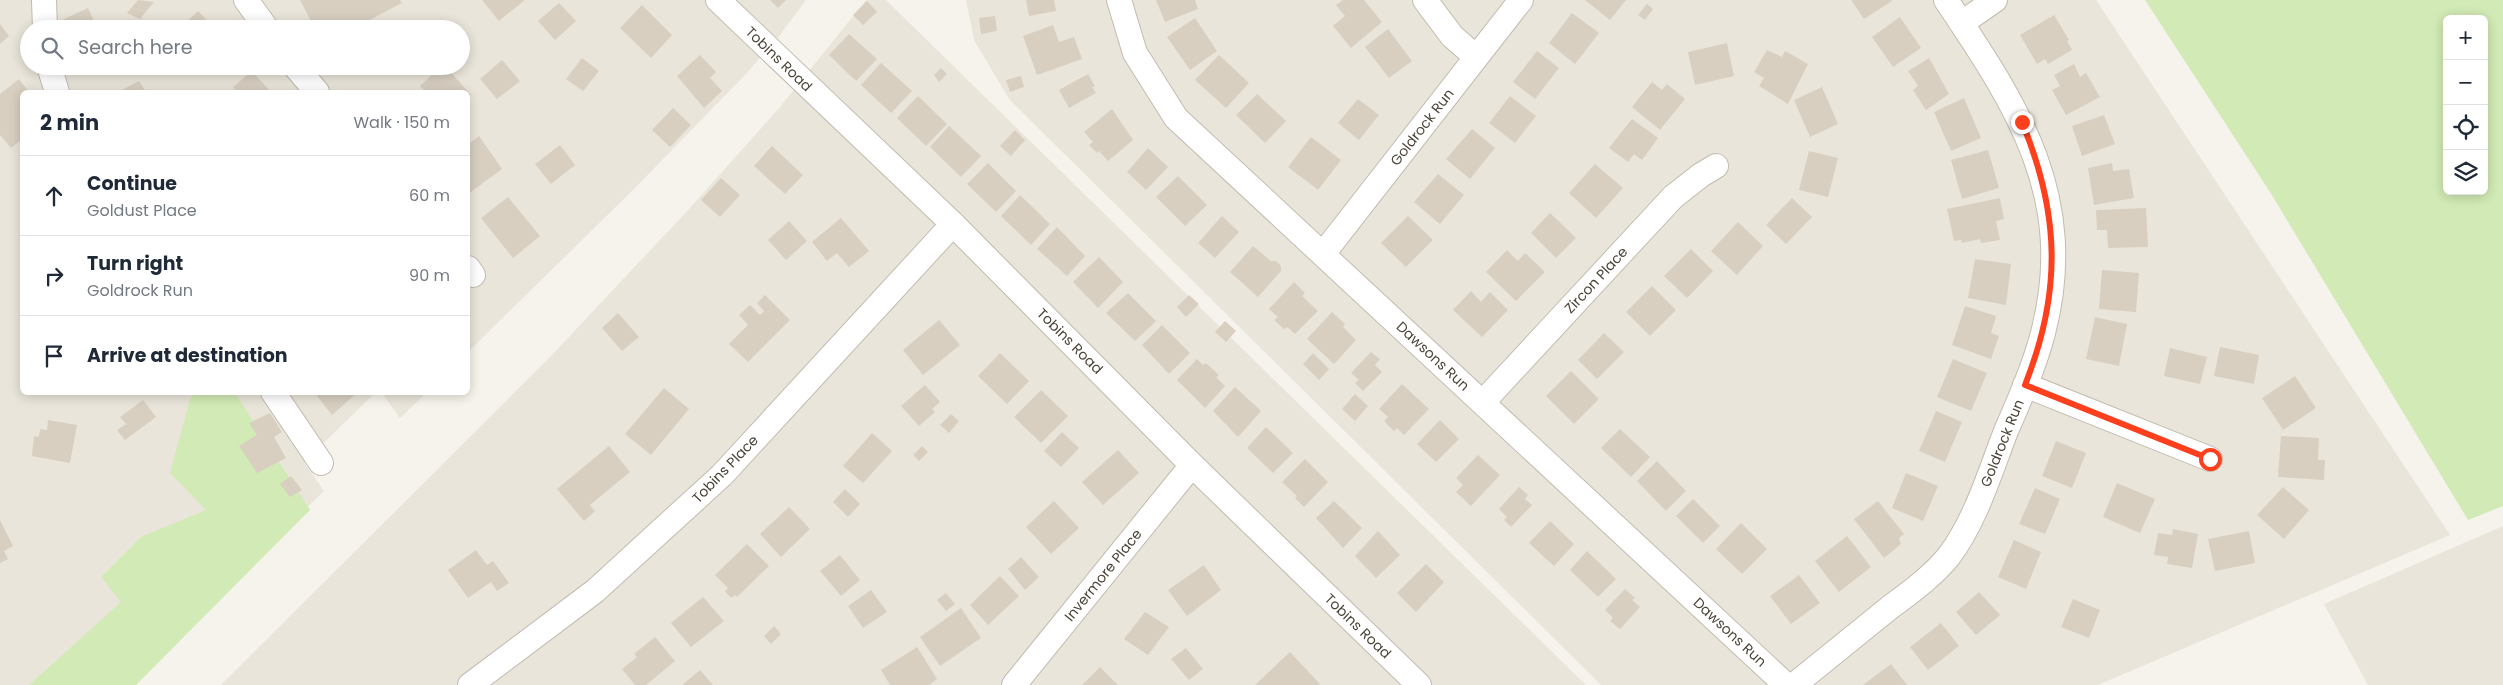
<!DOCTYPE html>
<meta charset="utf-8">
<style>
body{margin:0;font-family:Poppins,sans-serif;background:#f2f2f3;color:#1f2937}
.controls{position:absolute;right:15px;top:15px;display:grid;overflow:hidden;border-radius:8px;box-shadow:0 2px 12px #0003}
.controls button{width:45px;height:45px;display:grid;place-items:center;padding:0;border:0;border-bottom:1px solid #e0e1e3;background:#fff;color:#1f2937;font:25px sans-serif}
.stop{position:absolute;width:15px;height:15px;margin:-11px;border:4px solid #fc3f1d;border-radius:50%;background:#fff}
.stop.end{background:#fc3f1d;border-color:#fff;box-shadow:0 1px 5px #0008}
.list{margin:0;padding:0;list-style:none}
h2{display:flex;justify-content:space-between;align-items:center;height:65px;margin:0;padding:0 20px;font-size:21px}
h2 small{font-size:16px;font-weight:400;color:#747a83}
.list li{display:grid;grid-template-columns:32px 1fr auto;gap:15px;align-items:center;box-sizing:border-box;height:80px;padding:0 20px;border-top:1px solid #e0e1e3}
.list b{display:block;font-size:19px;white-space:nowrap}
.list p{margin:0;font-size:16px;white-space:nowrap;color:#747a83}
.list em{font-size:16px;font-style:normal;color:#747a83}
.icon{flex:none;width:28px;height:28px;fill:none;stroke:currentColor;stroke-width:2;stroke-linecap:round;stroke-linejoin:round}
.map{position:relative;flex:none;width:2503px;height:685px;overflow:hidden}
.search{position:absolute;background:#fff;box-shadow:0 2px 12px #0003;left:20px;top:20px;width:450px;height:55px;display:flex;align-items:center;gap:12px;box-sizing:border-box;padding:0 18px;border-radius:28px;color:#747a83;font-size:19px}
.panel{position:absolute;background:#fff;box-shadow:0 2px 12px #0003;left:20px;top:90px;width:450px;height:305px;border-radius:8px}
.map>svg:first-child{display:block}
.residential{fill:#eae5da;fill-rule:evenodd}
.green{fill:#d2eab5;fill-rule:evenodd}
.building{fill:#d8cfc1}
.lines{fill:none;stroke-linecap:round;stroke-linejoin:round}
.minor-casing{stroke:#c2bbae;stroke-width:26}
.minor{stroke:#fff;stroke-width:24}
.route{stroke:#fc3f1d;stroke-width:6}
.labels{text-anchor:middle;stroke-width:5;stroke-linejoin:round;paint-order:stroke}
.street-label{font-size:14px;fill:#4b4439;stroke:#fff}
</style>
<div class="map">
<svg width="2503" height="685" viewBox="0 0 2503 685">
<rect width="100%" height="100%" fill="#f6f3ec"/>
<!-- residential -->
<g class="residential">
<path d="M 0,0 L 806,0 L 780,35 L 746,74 L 634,189 L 468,352 L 468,92 L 22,92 L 22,392 L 375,393 L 304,462 L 324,491 L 123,685 L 0,685 ZM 29,29 L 461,29 L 461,66 L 29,66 Z"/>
<polygon points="866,0 886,0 1586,685 221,685 550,357 689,209 780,107"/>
<polygon points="966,0 2096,0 2450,535 2098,685 1601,685 1009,99 974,40"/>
<polygon points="382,393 426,393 400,418"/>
<polygon points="2503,526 2503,685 2368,685 2324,604"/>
</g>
<!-- green -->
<g class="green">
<path d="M 2145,0 L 2503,0 L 2503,506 L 2468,520 L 2270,192 ZM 2447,19 L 2484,19 L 2484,191 L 2447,191 Z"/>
<polygon points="194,393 235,393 310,510 136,685 29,685 121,602 101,577 141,537 206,510 170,473 190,399"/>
</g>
<!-- building -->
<g class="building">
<polygon points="138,0 154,2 140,19 127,13"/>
<polygon points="300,0 400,0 402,3 352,29 315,29"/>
<polygon points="482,0 525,0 499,21"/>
<polygon points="770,0 786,0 778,8"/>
<polygon points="1026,0 1054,0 1056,11 1029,16"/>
<polygon points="1156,0 1195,0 1198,9 1165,22"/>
<polygon points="1343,0 1364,0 1382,22 1351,48 1333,26 1345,16 1336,5"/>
<polygon points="1585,0 1626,0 1610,20"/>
<polygon points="1851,0 1891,0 1892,1 1864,19"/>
<polygon points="867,1 877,12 863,25 853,15"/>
<polygon points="559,3 576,21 555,40 538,21"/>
<polygon points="1647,4 1653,9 1645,20 1638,15"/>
<polygon points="642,5 672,35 651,58 620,28"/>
<polygon points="88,8 98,29 66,29 62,20"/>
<polygon points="198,11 215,29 184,29 182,26"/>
<polygon points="1572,13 1599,33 1575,64 1549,43"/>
<polygon points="2054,15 2069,40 2067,41 2072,50 2048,64 2045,59 2037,64 2020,35"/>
<polygon points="995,16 997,31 981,34 979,18"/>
<polygon points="1900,17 1921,48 1893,67 1872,37"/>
<polygon points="1195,18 1217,51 1190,70 1167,37"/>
<polygon points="0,24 9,36 0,44"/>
<polygon points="1053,25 1059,42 1074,37 1082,59 1037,75 1023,36"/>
<polygon points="1388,29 1412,61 1389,78 1365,47"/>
<polygon points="849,34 877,59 856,81 829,55"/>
<polygon points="1727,43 1734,76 1695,85 1688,52"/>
<polygon points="1767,50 1782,57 1785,51 1808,64 1788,104 1759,86 1764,78 1754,72"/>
<polygon points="1537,51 1559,68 1535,99 1513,82"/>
<polygon points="700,55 716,72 710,78 722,91 704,108 677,76"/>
<polygon points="1219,55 1249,83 1226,108 1195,80"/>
<polygon points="582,58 599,71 583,91 566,79"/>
<polygon points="1929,58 1949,94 1926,110 1913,90 1918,86 1908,71"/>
<polygon points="502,60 520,81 497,99 480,79"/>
<polygon points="881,63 912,91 891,113 861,85"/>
<polygon points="2074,64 2080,77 2086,73 2100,97 2066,115 2052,90 2060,86 2054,75"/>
<polygon points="441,66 445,66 471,95 468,98 468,92 426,92 420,86"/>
<polygon points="941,68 947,74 939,82 934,75"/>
<polygon points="252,71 271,92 237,92 233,87"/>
<polygon points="1088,74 1095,86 1092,87 1096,93 1069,108 1059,90"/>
<polygon points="1021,76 1024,87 1010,92 1006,80"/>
<polygon points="19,79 29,92 22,92 22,139 11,148 0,135 0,94"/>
<polygon points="139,81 146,92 118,92"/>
<polygon points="1652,82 1662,90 1667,84 1685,99 1660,130 1632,107"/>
<polygon points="1822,87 1838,124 1810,137 1794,100"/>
<polygon points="1257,94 1286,121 1265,143 1236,115"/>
<polygon points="918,96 947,124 926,146 897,118"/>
<polygon points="1510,96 1536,116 1515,143 1489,123"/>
<polygon points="1964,98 1981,138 1951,151 1934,112"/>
<polygon points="1358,99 1379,115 1359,140 1338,123"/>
<polygon points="673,108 691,125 670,147 652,130"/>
<polygon points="1112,109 1133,140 1108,161 1099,151 1097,153 1089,145 1093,142 1084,132"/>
<polygon points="2104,115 2115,144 2082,156 2072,126"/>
<polygon points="1632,119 1658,138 1642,160 1634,154 1628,162 1609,148"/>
<polygon points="949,126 981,156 961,177 930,147"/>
<polygon points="1472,129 1495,148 1470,179 1446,159"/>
<polygon points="1015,130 1025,140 1011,156 1000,146"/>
<polygon points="479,136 502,169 468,194 468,145"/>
<polygon points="1311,137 1341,160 1318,190 1288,167"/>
<polygon points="560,145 575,165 551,184 535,164"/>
<polygon points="772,146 803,175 785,194 754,166"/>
<polygon points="1148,148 1168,167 1146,190 1127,172"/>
<polygon points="1988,150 1999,188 1962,199 1951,160"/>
<polygon points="1809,151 1838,158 1828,197 1799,190"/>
<polygon points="988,163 1016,191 996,212 967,184"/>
<polygon points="2112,163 2113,171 2129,169 2134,198 2094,205 2088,168"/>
<polygon points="1595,164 1623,188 1596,218 1569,193"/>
<polygon points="1438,174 1464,195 1440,224 1414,202"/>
<polygon points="1178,176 1207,205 1185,226 1156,197"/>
<polygon points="721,178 740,195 720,217 701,200"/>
<polygon points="1020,195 1050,224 1031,245 1001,216"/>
<polygon points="508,197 540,236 513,258 481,218"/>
<polygon points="1792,198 1812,217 1786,244 1766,225"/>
<polygon points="2000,198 2004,219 1996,221 2000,240 1981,243 1980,239 1962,243 1961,240 1954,241 1947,209"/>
<polygon points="2146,208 2148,247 2108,248 2107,230 2097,230 2096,210"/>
<polygon points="1550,213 1576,238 1556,258 1531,233"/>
<polygon points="1222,216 1239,232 1215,258 1198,243"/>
<polygon points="1408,216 1433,240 1406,267 1381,243"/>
<polygon points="841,218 869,251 849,267 837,253 827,261 812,242"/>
<polygon points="789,221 807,241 786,260 768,240"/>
<polygon points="1738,222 1763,246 1737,275 1711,251"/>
<polygon points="1057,227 1085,256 1067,276 1037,249"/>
<polygon points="1253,246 1271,261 1276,261 1281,266 1281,271 1258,297 1230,272"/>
<polygon points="1691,249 1713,271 1687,298 1664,276"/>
<polygon points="1507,250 1518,261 1525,253 1545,272 1516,301 1486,272"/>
<polygon points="1099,257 1123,282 1098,308 1073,282"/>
<polygon points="1975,259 2011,264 2006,305 1968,298"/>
<polygon points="2102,270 2139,273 2136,312 2099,309"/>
<polygon points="1294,282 1305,293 1302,296 1318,311 1295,334 1287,327 1284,329 1274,320 1278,317 1269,309"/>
<polygon points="1652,286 1676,310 1650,336 1626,312"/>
<polygon points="1471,291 1481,302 1490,292 1508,310 1482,337 1453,310"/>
<polygon points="1128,293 1156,321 1135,341 1106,313"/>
<polygon points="765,295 790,320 748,362 729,344 748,325 739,315 750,305 760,315 764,311 757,303"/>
<polygon points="1189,295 1199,304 1186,317 1177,307"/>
<polygon points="1965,306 1996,316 1991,333 1999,336 1991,359 1952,345"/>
<polygon points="1332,312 1345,324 1343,327 1356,340 1334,364 1307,339"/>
<polygon points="618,313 639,337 622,351 602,328"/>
<polygon points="2095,317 2127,324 2119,366 2086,359"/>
<polygon points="939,320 960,345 923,375 903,350"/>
<polygon points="1225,321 1236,331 1226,342 1215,332"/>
<polygon points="1162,325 1190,353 1169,374 1142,345"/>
<polygon points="1604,333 1624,352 1597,379 1578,360"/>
<polygon points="2220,347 2259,355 2254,384 2214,376"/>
<polygon points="2170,348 2207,357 2200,384 2164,376"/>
<polygon points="1371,352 1380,359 1375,365 1382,372 1363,391 1355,383 1359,380 1351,373"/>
<polygon points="1000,353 1029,381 1007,404 978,376"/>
<polygon points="1313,353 1329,369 1319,380 1303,364"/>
<polygon points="1197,359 1203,365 1206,363 1219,375 1216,377 1225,386 1205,408 1177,380"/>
<polygon points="1953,359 1987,373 1971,411 1937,397"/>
<polygon points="1571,371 1599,399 1574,424 1546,396"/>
<polygon points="2295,376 2316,408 2283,430 2262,398"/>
<polygon points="1402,384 1429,409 1404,435 1397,428 1394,431 1384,421 1388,417 1379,409"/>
<polygon points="925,385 940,402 932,409 935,412 919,426 901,406"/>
<polygon points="1235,387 1261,411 1238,437 1213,411"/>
<polygon points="664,388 689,409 651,455 625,434"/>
<polygon points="1041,390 1068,416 1041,443 1014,417"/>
<polygon points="314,392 358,392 332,415"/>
<polygon points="1355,394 1368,406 1355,421 1342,409"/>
<polygon points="143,400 156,417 125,440 117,430 126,424 120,417"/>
<polygon points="1936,411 1962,422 1945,462 1919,451"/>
<polygon points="270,413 282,432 274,437 286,458 257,473 239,446 257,435 249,423"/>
<polygon points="951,414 959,421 949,433 940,425"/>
<polygon points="48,420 77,425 70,463 32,456 34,436 39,437 40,429 47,430"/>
<polygon points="1440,420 1459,439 1436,462 1417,444"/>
<polygon points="1266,427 1293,453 1273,473 1247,448"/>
<polygon points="1620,429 1650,457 1631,477 1601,448"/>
<polygon points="1062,432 1079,448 1061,467 1044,451"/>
<polygon points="872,433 892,451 863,483 843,466"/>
<polygon points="2281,436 2319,438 2318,460 2325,460 2324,480 2278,477"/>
<polygon points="2056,441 2086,453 2072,488 2042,476"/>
<polygon points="609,446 630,472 590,505 595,511 584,521 557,489"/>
<polygon points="922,446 928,452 919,461 913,455"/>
<polygon points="1118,450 1139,473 1103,505 1082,482"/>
<polygon points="1478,455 1500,475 1471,506 1456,492 1463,485 1456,478"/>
<polygon points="1305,459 1328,482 1304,507 1295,498 1297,496 1282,482"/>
<polygon points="1657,461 1686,491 1666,511 1637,481"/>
<polygon points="1906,473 1938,486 1923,521 1892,508"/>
<polygon points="291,476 302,490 290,497 280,484"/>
<polygon points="2117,483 2155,499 2140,533 2103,517"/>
<polygon points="1519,487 1528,495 1525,499 1532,505 1511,527 1504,520 1507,517 1499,509"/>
<polygon points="2283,487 2309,510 2284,539 2257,515"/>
<polygon points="2035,488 2060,499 2045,534 2019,524"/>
<polygon points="845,489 860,504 848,517 833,502"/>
<polygon points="1693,499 1720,526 1703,543 1676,516"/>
<polygon points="1054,501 1079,528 1051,554 1026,527"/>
<polygon points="1334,501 1362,528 1343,548 1316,518"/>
<polygon points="1878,501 1904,534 1899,538 1901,544 1884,558 1854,519"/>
<polygon points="789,507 810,529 781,557 760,534"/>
<polygon points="0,520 13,546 4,551 8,559 0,563"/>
<polygon points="1550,521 1574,544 1554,566 1529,543"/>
<polygon points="1741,523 1767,549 1742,574 1716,549"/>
<polygon points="2173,529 2198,534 2192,568 2167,564 2168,557 2154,555 2158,533 2172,535"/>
<polygon points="1378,531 1400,555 1376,578 1355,556"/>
<polygon points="2249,531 2255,563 2215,571 2208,539"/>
<polygon points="1847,536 1871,567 1839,592 1815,561"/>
<polygon points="2014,540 2041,552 2026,589 1998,577"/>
<polygon points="747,544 769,566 737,597 735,595 731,598 725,591 728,588 715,575"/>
<polygon points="476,550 487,565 493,561 509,583 497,591 491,582 468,598 448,570"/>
<polygon points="1587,551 1616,579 1598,597 1570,570"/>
<polygon points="840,555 860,580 841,596 820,571"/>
<polygon points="1021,557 1039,577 1025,590 1008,569"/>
<polygon points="1426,564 1444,582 1416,612 1397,593"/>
<polygon points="1204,565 1221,590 1187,616 1168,590"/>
<polygon points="1799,575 1820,603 1791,624 1770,596"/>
<polygon points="1000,576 1019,596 988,625 970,605"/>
<polygon points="1625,589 1635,598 1632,600 1640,607 1620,629 1610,621 1613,618 1605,610"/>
<polygon points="871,590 887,612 863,628 848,606"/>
<polygon points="1979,592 2000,615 1976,635 1956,612"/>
<polygon points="946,593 955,604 946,611 937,600"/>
<polygon points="703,597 724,621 691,647 671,623"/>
<polygon points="2073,599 2100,610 2089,638 2061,627"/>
<polygon points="961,608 981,638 940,666 920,637"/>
<polygon points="1145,612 1169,627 1148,655 1124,639"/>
<polygon points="1941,623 1959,646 1928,670 1910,647"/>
<polygon points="774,626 781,634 771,644 764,636"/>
<polygon points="655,637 675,661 646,685 635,685 622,669 637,657 634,654"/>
<polygon points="917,647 937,679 929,685 890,685 881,670"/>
<polygon points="1186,648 1203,669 1189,680 1171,659"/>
<polygon points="1290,652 1320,684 1318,685 1255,685"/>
<polygon points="1891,664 1907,685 1863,685"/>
<polygon points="1100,667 1118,685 1082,685"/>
<polygon points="700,670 713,685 682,685"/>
</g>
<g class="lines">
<!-- minor casing -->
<g class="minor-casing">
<g id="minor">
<polyline points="44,0 45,29"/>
<polyline points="246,0 267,29"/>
<polyline points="718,0 953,224 1192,465 1419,685"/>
<polyline points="1119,0 1135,53 1176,118 1786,685"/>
<polyline points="1425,0 1452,36 1476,57"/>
<polyline points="1962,23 1995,0"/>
<polyline points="49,66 57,92"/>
<polyline points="295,66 317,92"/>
<polyline points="1323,254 1521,0"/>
<polyline points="468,268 473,275"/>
<polyline points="2025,385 2210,459"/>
<polyline points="273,392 321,463"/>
<polyline points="1483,402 1673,197 1701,175 1716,166"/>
<polyline points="470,685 595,591 722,475 953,224"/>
<polyline points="1014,685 1192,465"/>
<path d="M 1794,685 C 1825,660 1857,634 1888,609 C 1909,593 1932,577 1949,556 C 1976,520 1990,472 2006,431 C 2020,399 2034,367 2043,333 C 2078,198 2018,107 1946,0"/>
</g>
</g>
<!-- minor -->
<use href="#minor" class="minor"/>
</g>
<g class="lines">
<!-- route -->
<path class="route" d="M 2022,122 C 2060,214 2062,292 2025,385 L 2210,459"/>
</g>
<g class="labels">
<!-- street labels -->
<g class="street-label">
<text transform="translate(779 59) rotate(44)" y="5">Tobins Road</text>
<text transform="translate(1422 127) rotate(-52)" y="5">Goldrock Run</text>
<text transform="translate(1596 280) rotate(-47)" y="5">Zircon Place</text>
<text transform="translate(1070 341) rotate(45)" y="5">Tobins Road</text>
<text transform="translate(1433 356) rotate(43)" y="5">Dawsons Run</text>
<text transform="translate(2002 443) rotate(-68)" y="5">Goldrock Run</text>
<text transform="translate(725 469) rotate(-46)" y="5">Tobins Place</text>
<text transform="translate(1103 575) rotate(-51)" y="5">Invermore Place</text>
<text transform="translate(1358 626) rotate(44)" y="5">Tobins Road</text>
<text transform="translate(1730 632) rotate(43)" y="5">Dawsons Run</text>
</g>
</g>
</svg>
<div class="controls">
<button>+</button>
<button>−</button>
<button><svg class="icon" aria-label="locate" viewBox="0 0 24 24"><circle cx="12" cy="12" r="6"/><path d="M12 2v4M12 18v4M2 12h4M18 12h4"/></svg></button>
<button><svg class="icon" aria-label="layers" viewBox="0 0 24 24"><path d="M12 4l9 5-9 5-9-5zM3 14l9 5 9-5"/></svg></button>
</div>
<div class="stop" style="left:2210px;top:459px"></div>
<div class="stop end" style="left:2022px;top:122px"></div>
<div class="search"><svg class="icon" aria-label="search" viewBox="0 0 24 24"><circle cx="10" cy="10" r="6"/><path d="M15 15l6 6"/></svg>Search here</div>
<section class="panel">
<h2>2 min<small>Walk · 150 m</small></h2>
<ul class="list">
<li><svg class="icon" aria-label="ahead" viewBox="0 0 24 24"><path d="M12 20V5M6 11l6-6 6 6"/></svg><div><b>Continue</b><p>Goldust Place</p></div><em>60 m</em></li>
<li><svg class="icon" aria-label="right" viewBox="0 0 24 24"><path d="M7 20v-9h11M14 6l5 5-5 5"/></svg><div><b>Turn right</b><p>Goldrock Run</p></div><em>90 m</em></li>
<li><svg class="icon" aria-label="arrive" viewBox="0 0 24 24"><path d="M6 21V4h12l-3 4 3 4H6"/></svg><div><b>Arrive at destination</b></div></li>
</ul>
</section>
</div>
